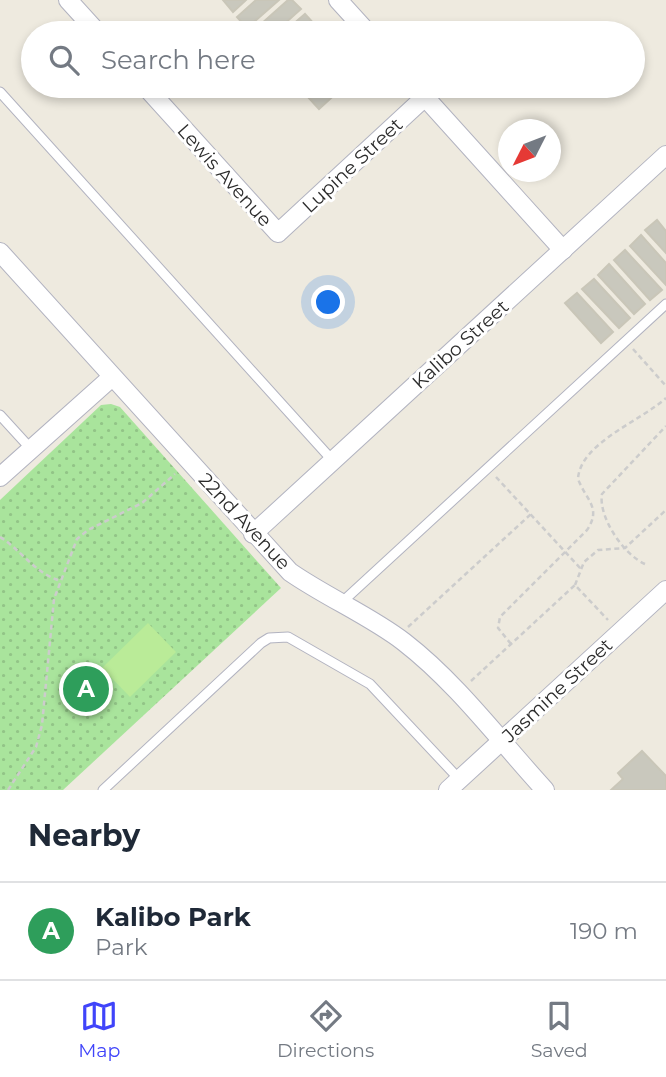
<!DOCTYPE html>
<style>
body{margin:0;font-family:Montserrat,sans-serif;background:#f2f2f3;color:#1f2937}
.compass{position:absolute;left:498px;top:119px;width:63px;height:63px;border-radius:50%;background:#fff;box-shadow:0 4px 10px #0003;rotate:228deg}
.you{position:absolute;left:329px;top:303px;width:24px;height:24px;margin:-18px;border:5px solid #fff;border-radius:50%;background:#1a73e8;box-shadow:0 0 0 10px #1a73e833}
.badge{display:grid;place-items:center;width:46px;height:46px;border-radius:50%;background:#4044fa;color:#fff;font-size:23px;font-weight:700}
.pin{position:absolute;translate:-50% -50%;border:4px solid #fff;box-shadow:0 2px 7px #0006}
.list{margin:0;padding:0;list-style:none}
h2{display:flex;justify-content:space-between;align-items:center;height:91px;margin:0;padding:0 28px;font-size:30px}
h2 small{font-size:23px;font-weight:400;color:#747a83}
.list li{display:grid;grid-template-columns:46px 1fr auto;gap:21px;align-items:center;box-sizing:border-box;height:98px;padding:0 28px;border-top:2px solid #e0e1e3}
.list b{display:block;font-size:26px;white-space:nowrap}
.list p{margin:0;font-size:23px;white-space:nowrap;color:#747a83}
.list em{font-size:23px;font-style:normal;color:#747a83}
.icon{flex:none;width:38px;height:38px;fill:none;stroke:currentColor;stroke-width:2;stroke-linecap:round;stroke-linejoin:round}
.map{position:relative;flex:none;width:666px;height:790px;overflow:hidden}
.search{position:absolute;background:#fff;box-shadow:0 4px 10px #0003;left:21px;right:21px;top:21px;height:77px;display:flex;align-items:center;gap:18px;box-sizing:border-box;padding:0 24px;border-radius:38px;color:#747a83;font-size:26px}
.sheet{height:189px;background:#fff}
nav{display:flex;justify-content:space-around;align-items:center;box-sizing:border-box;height:98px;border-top:2px solid #e0e1e3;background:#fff;font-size:19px;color:#747a83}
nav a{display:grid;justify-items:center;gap:4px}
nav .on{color:#4044fa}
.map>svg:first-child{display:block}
.park{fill:url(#park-dots)}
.pitch{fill:#baeb98}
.building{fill:#c9c8bd;stroke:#c9c6b8;stroke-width:2}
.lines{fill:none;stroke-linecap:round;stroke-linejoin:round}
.service-casing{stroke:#b2b3c0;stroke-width:11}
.minor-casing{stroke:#b2b3c0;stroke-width:20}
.path{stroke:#ccc;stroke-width:2.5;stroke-dasharray:5 3.5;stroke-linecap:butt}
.service{stroke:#fff;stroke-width:9}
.minor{stroke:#fff;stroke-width:18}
.labels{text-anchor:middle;stroke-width:6;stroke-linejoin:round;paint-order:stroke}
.street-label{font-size:19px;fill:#2c2c2c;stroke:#fff}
</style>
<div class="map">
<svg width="666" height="790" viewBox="0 0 666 790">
<defs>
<pattern id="park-dots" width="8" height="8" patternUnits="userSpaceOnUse" patternTransform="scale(1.75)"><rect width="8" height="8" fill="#a9e49c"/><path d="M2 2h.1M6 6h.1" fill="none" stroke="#92c487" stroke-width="1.8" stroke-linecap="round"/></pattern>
</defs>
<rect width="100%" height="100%" fill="#eeeadf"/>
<!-- park -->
<polygon class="park" points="111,404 120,407 281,588 63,790 0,790 0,500 101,405"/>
<!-- pitch -->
<polygon class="pitch" points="148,623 176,652 130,697 102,668"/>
<!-- building -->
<g class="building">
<polygon points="223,0 246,0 233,12"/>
<polygon points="256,0 279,0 247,28 237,17"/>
<polygon points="288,0 292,0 301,9 274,33 251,33"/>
<polygon points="305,14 315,25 306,33 283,33"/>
<polygon points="321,86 344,86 319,109 308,97"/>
<polygon points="657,220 666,231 666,253 645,230"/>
<polygon points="641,235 666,263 666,285 630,246"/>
<polygon points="625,250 662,290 650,300 614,260"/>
<polygon points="609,264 645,304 634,314 598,275"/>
<polygon points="594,279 630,318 619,328 582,289"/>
<polygon points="577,293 613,332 601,343 565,303"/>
<polygon points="642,751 666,776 666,790 611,790 623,779 618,773"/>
</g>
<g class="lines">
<!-- service casing -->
<g class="service-casing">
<g id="service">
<polyline points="0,92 333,461"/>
<polyline points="0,415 31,449"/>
<polyline points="340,604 666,304"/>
<polyline points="103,790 261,643 269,638 288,637 370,684 460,780"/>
</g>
</g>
<!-- minor casing -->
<g class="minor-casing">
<g id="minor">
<polyline points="68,0 98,33"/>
<polyline points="338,0 368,33"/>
<polyline points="145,86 278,233 425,97"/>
<polyline points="415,86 563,250"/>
<path d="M 0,252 L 290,572 C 326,597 372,617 404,642 C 457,683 500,741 545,790"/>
<polyline points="0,477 112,377"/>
<polyline points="253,534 666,155"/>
<polyline points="448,790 666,590"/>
</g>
</g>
<!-- path -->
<g class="path">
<polyline points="633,349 666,386"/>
<polyline points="496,477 581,569"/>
<path d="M 0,537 C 21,550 34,572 58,580"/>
<path d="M 645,564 C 624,555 598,517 602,494 L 666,426"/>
<polyline points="575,585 584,562 598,550 625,548 666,510"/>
<polyline points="408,627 531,514"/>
<path d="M 511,644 L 498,628 L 500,617 L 587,530 C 602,508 586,500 578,479 C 580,443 641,421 666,398"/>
<polyline points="471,681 575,585 608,620"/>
<polyline points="8,790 36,747 42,725 54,599 77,539 88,530 142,503 175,474"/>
</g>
<!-- service -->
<use href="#service" class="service"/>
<!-- minor -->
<use href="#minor" class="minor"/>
</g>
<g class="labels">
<!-- street labels -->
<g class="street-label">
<text transform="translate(352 165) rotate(-43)" y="7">Lupine Street</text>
<text transform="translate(225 175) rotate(48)" y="7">Lewis Avenue</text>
<text transform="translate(460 344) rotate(-42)" y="7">Kalibo Street</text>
<text transform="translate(245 521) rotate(47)" y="7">22nd Avenue</text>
<text transform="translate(557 690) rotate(-43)" y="7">Jasmine Street</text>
</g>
</g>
</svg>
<svg class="compass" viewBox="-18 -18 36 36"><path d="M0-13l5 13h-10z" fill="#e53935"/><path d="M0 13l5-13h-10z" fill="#747a83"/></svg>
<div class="you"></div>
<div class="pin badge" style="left:86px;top:689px;background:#2e9e5b">A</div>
<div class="search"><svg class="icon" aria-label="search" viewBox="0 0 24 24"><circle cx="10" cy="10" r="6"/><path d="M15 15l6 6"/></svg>Search here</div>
</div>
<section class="sheet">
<h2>Nearby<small></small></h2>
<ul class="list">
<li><span class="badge" style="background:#2e9e5b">A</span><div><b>Kalibo Park</b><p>Park</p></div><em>190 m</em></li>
</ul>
</section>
<nav>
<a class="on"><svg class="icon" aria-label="map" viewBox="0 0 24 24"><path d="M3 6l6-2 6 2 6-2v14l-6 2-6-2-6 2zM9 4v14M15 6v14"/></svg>Map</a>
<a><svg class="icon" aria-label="directions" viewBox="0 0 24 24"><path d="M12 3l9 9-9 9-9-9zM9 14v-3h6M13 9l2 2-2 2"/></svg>Directions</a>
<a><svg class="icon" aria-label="saved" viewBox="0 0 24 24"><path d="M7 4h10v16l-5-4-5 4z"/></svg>Saved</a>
</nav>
